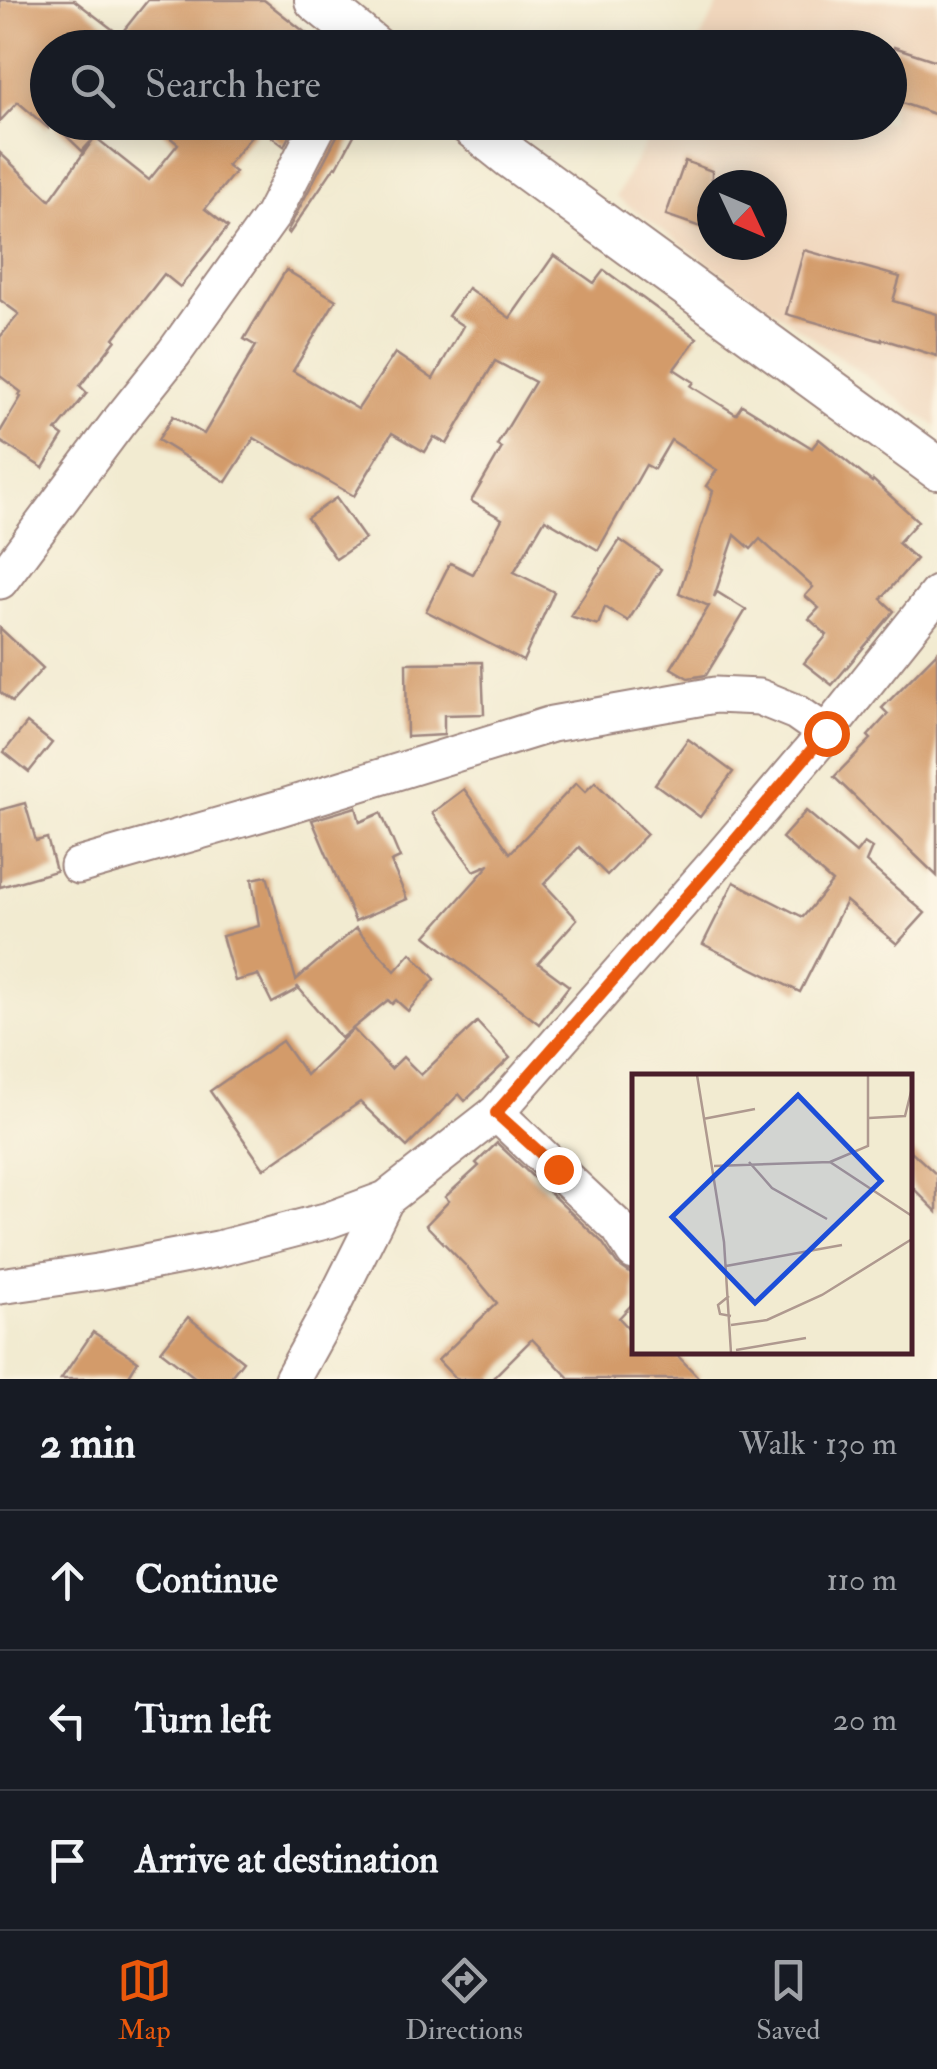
<!DOCTYPE html>
<meta charset="utf-8">
<style>
body{margin:0;font-family:"IM FELL Double Pica",serif;background:#20242c;color:#f1f3f6}
.compass{position:absolute;left:697px;top:170px;width:90px;height:90px;border-radius:50%;background:#171b24;box-shadow:0 5px 25px #0003;rotate:134deg}
.stop{position:absolute;width:30px;height:30px;margin:-22px;border:8px solid #ea580c;border-radius:50%;background:#fff}
.stop.end{background:#ea580c;border-color:#fff;box-shadow:0 2px 10px #0008}
.list{margin:0;padding:0;list-style:none}
h2{display:flex;justify-content:space-between;align-items:center;height:130px;margin:0;padding:0 40px;font-size:42px}
h2 small{font-size:32px;font-weight:400;color:#9ea1a6}
.list li{display:grid;grid-template-columns:65px 1fr auto;gap:30px;align-items:center;box-sizing:border-box;height:140px;padding:0 40px;border-top:2px solid #363941}
.list b{display:block;font-size:38px;white-space:nowrap}
.list em{font-size:32px;font-style:normal;color:#9ea1a6}
.icon{flex:none;width:55px;height:55px;fill:none;stroke:currentColor;stroke-width:2;stroke-linecap:round;stroke-linejoin:round}
.map{position:relative;flex:none;width:937px;height:1379px;overflow:hidden}
.search{position:absolute;background:#171b24;box-shadow:0 5px 25px #0003;left:30px;right:30px;top:30px;height:110px;display:flex;align-items:center;gap:25px;box-sizing:border-box;padding:0 35px;border-radius:55px;color:#9ea1a6;font-size:38px}
.sheet{height:550px;background:#171b24}
nav{display:flex;justify-content:space-around;align-items:center;box-sizing:border-box;height:140px;border-top:2px solid #363941;background:#171b24;font-size:28px;color:#9ea1a6}
nav a{display:grid;justify-items:center;gap:5px}
nav .on{color:#ea580c}
.map>svg:first-child{display:block}
.built{fill:#f0d6bc;fill-rule:evenodd}
.building{fill:#d39b6a}
.lines{fill:none;stroke-linecap:round;stroke-linejoin:round}
.minor-casing{stroke:#9e857e;stroke-width:39}
.tertiary-casing{stroke:#9e857e;stroke-width:46}
.minor{stroke:#fff;stroke-width:35}
.tertiary{stroke:#fff;stroke-width:42}
.route{stroke:#ea580c;stroke-width:12}
.inset-road{fill:none;stroke:#af998f;stroke-width:2.5}
.view{fill:#1d4ed8;fill-opacity:0.15;stroke:#1d4ed8;stroke-width:5}
.inset-edge{fill:none;stroke:#4a1f2b;stroke-width:5}
</style>
<div class="map">
<svg width="937" height="1379" viewBox="0 0 937 1379">
<rect width="100%" height="100%" fill="#fcf5e5"/>
<filter id="ink" filterUnits="userSpaceOnUse"><feTurbulence type="fractalNoise" baseFrequency=".01" numOctaves="2"/><feDisplacementMap in="SourceGraphic" scale="20" xChannelSelector="R" yChannelSelector="G"/><feConvolveMatrix kernelMatrix="1 2 1 2 8 2 1 2 1" color-interpolation-filters="sRGB"/></filter>
<filter id="wash" filterUnits="userSpaceOnUse"><feTurbulence type="fractalNoise" baseFrequency=".0048" numOctaves="4" result="noise"/><feDisplacementMap in="SourceGraphic" scale="40" xChannelSelector="R" yChannelSelector="G"/><feGaussianBlur stdDeviation="2.25" result="paint"/><feColorMatrix in="noise" values="0 0 0 0 0 0 0 0 0 0 0 0 0 0 0 0 0 1.4 0 .05"/><feComposite in="paint" operator="in"/></filter>
<g filter="url(#wash)">
<rect width="100%" height="100%" fill="#f2ebd1"/>
<!-- built -->
<path class="built" d="M 721,0 L 937,0 L 937,427 L 616,197 L 656,123 L 890,122 L 890,48 L 696,47 ZM 712,185 L 772,185 L 772,245 L 712,245 Z"/>
<g id="blocks">
<!-- building -->
<g class="building">
<polygon points="0,0 74,0 120,35 148,0 264,0 325,48 48,48 48,128 18,102 0,121"/>
<polygon points="894,47 937,61 937,115 890,99 890,60"/>
<polygon points="52,122 110,122 95,137 149,180 178,144 151,122 296,122 284,146 259,127 227,166 235,172 205,209 228,227 180,287 164,274 114,338 116,340 80,386 87,393 56,431 63,436 43,468 0,441 0,432 21,397 19,395 21,392 0,376 0,337 19,314 0,300 0,153 50,200 95,137 82,151"/>
<polygon points="341,122 361,122 337,167 335,166 289,234 287,232 339,132"/>
<polygon points="685,161 712,171 712,231 666,215"/>
<polygon points="804,250 900,277 893,301 937,314 937,356 882,339 882,341 786,314"/>
<polygon points="554,255 594,283 604,270 697,338 674,369 694,382 691,386 736,414 742,405 812,448 819,439 872,482 873,480 918,521 898,543 916,559 881,599 894,611 832,685 804,663 827,635 809,619 819,608 805,596 813,587 760,539 751,549 735,535 714,597 717,592 746,610 706,675 688,678 671,668 709,606 679,593 713,491 706,486 717,470 671,440 654,469 646,465 598,550 545,519 514,572 554,592 523,661 426,611 450,563 473,574 502,519 471,501 502,448 497,445 535,382 495,361 447,444 434,437 425,452 392,433 354,496 254,438 226,482 158,440 173,416 204,434 256,346 244,339 286,270 336,300 293,371 358,409 395,353 433,379 463,326 448,316 468,288 510,318"/>
<polygon points="336,498 365,539 336,559 307,518"/>
<polygon points="620,540 661,569 628,621 605,607 598,625 570,616"/>
<polygon points="0,628 43,668 12,702 0,692"/>
<polygon points="937,652 937,876 834,777 871,739 868,736 888,714 882,708"/>
<polygon points="482,662 484,714 444,715 444,735 407,737 406,663"/>
<polygon points="27,723 52,743 29,772 4,752"/>
<polygon points="688,739 733,772 700,817 655,784"/>
<polygon points="595,782 647,834 607,875 579,847 544,884 577,919 538,963 569,986 539,1024 426,936 490,864 474,871 432,813 464,789 510,853 576,783 585,792"/>
<polygon points="25,803 36,841 47,838 56,871 0,887 0,810"/>
<polygon points="356,807 360,822 381,813 400,858 391,862 407,899 355,921 312,820"/>
<polygon points="806,811 856,853 864,843 872,848 866,862 925,913 897,944 846,901 800,992 703,944 734,882 803,917 832,882 782,838"/>
<polygon points="267,876 296,980 356,928 395,971 411,953 435,979 408,1011 396,1000 392,1004 388,1000 341,1038 297,986 298,989 272,1003 258,975 235,981 222,936 259,926 252,879"/>
<polygon points="477,1022 510,1058 465,1101 459,1094 407,1147 360,1102 264,1169 210,1091 282,1041 306,1075 353,1029 391,1069 403,1057 421,1075"/>
<polygon points="497,1143 602,1242 617,1264 634,1276 634,1302 619,1318 634,1334 634,1352 674,1352 700,1379 570,1379 532,1339 492,1379 456,1379 438,1360 497,1303 468,1268 426,1225 449,1201 445,1197 479,1166 476,1163"/>
<polygon points="910,1150 937,1175 937,1212 910,1185"/>
<polygon points="188,1317 243,1361 229,1379 197,1379 161,1351"/>
<polygon points="93,1332 138,1361 127,1379 61,1379"/>
</g>
</g>
</g>
<g filter="url(#ink)">
<use href="#blocks" fill-opacity="0" stroke="#9e857e" stroke-width="2.5"/>
<g class="lines">
<!-- minor casing -->
<g class="minor-casing">
<g id="minor">
<polyline points="0,581 118,423 174,353 272,216 320,122"/>
<polyline points="78,866 280,808 552,724 715,695 759,697 796,712 826,733"/>
<polyline points="496,1113 619,1228 634,1252"/>
<polyline points="0,1286 98,1272 218,1249 329,1220 386,1199 496,1113 721,857 826,733 937,594"/>
<polyline points="292,1379 335,1301 386,1199"/>
</g>
</g>
<!-- tertiary casing -->
<g class="tertiary-casing">
<g id="tertiary">
<polyline points="316,0 375,48"/>
<polyline points="467,122 512,158 937,468"/>
</g>
</g>
<!-- minor -->
<use href="#minor" class="minor"/>
<!-- tertiary -->
<use href="#tertiary" class="tertiary"/>
</g>
</g>
<g class="lines" filter="url(#ink)">
<!-- route -->
<polyline class="route" points="558,1169 496,1113 720,858 826,733"/>
</g>
<!-- overview -->
<g transform="translate(632 1074)">
<rect width="280" height="280" fill="#f2ebd1"/>
<path class="inset-road" d="M 65,1 L 92,168 L 99,279M 237,44 L 273,42 L 280,14M 71,45 L 123,35M 117,88 L 140,114 L 195,145M 198,88 L 236,72 L 236,1M 82,92 L 198,88 L 280,142M 94,192 L 210,171M 97,222 L 86,231 L 88,240 L 99,242M 99,251 L 135,246 L 190,221 L 280,165M 104,276 L 174,264"/>
<path class="view" d="M 166,21 L 249,107 L 123,229 L 40,143 Z"/>
<rect width="280" height="280" class="inset-edge"/>
</g>
</svg>
<svg class="compass" viewBox="-18 -18 36 36"><path d="M0-13l5 13h-10z" fill="#e53935"/><path d="M0 13l5-13h-10z" fill="#9ea1a6"/></svg>
<div class="stop" style="left:826px;top:733px"></div>
<div class="stop end" style="left:558px;top:1169px"></div>
<div class="search"><svg class="icon" aria-label="search" viewBox="0 0 24 24"><circle cx="10" cy="10" r="6"/><path d="M15 15l6 6"/></svg>Search here</div>
</div>
<section class="sheet">
<h2>2 min<small>Walk · 130 m</small></h2>
<ul class="list">
<li><svg class="icon" aria-label="ahead" viewBox="0 0 24 24"><path d="M12 20V5M6 11l6-6 6 6"/></svg><div><b>Continue</b></div><em>110 m</em></li>
<li><svg class="icon" aria-label="left" viewBox="0 0 24 24"><path d="M17 20v-9H6M10 6l-5 5 5 5"/></svg><div><b>Turn left</b></div><em>20 m</em></li>
<li><svg class="icon" aria-label="arrive" viewBox="0 0 24 24"><path d="M6 21V4h12l-3 4 3 4H6"/></svg><div><b>Arrive at destination</b></div></li>
</ul>
</section>
<nav>
<a class="on"><svg class="icon" aria-label="map" viewBox="0 0 24 24"><path d="M3 6l6-2 6 2 6-2v14l-6 2-6-2-6 2zM9 4v14M15 6v14"/></svg>Map</a>
<a><svg class="icon" aria-label="directions" viewBox="0 0 24 24"><path d="M12 3l9 9-9 9-9-9zM9 14v-3h6M13 9l2 2-2 2"/></svg>Directions</a>
<a><svg class="icon" aria-label="saved" viewBox="0 0 24 24"><path d="M7 4h10v16l-5-4-5 4z"/></svg>Saved</a>
</nav>
